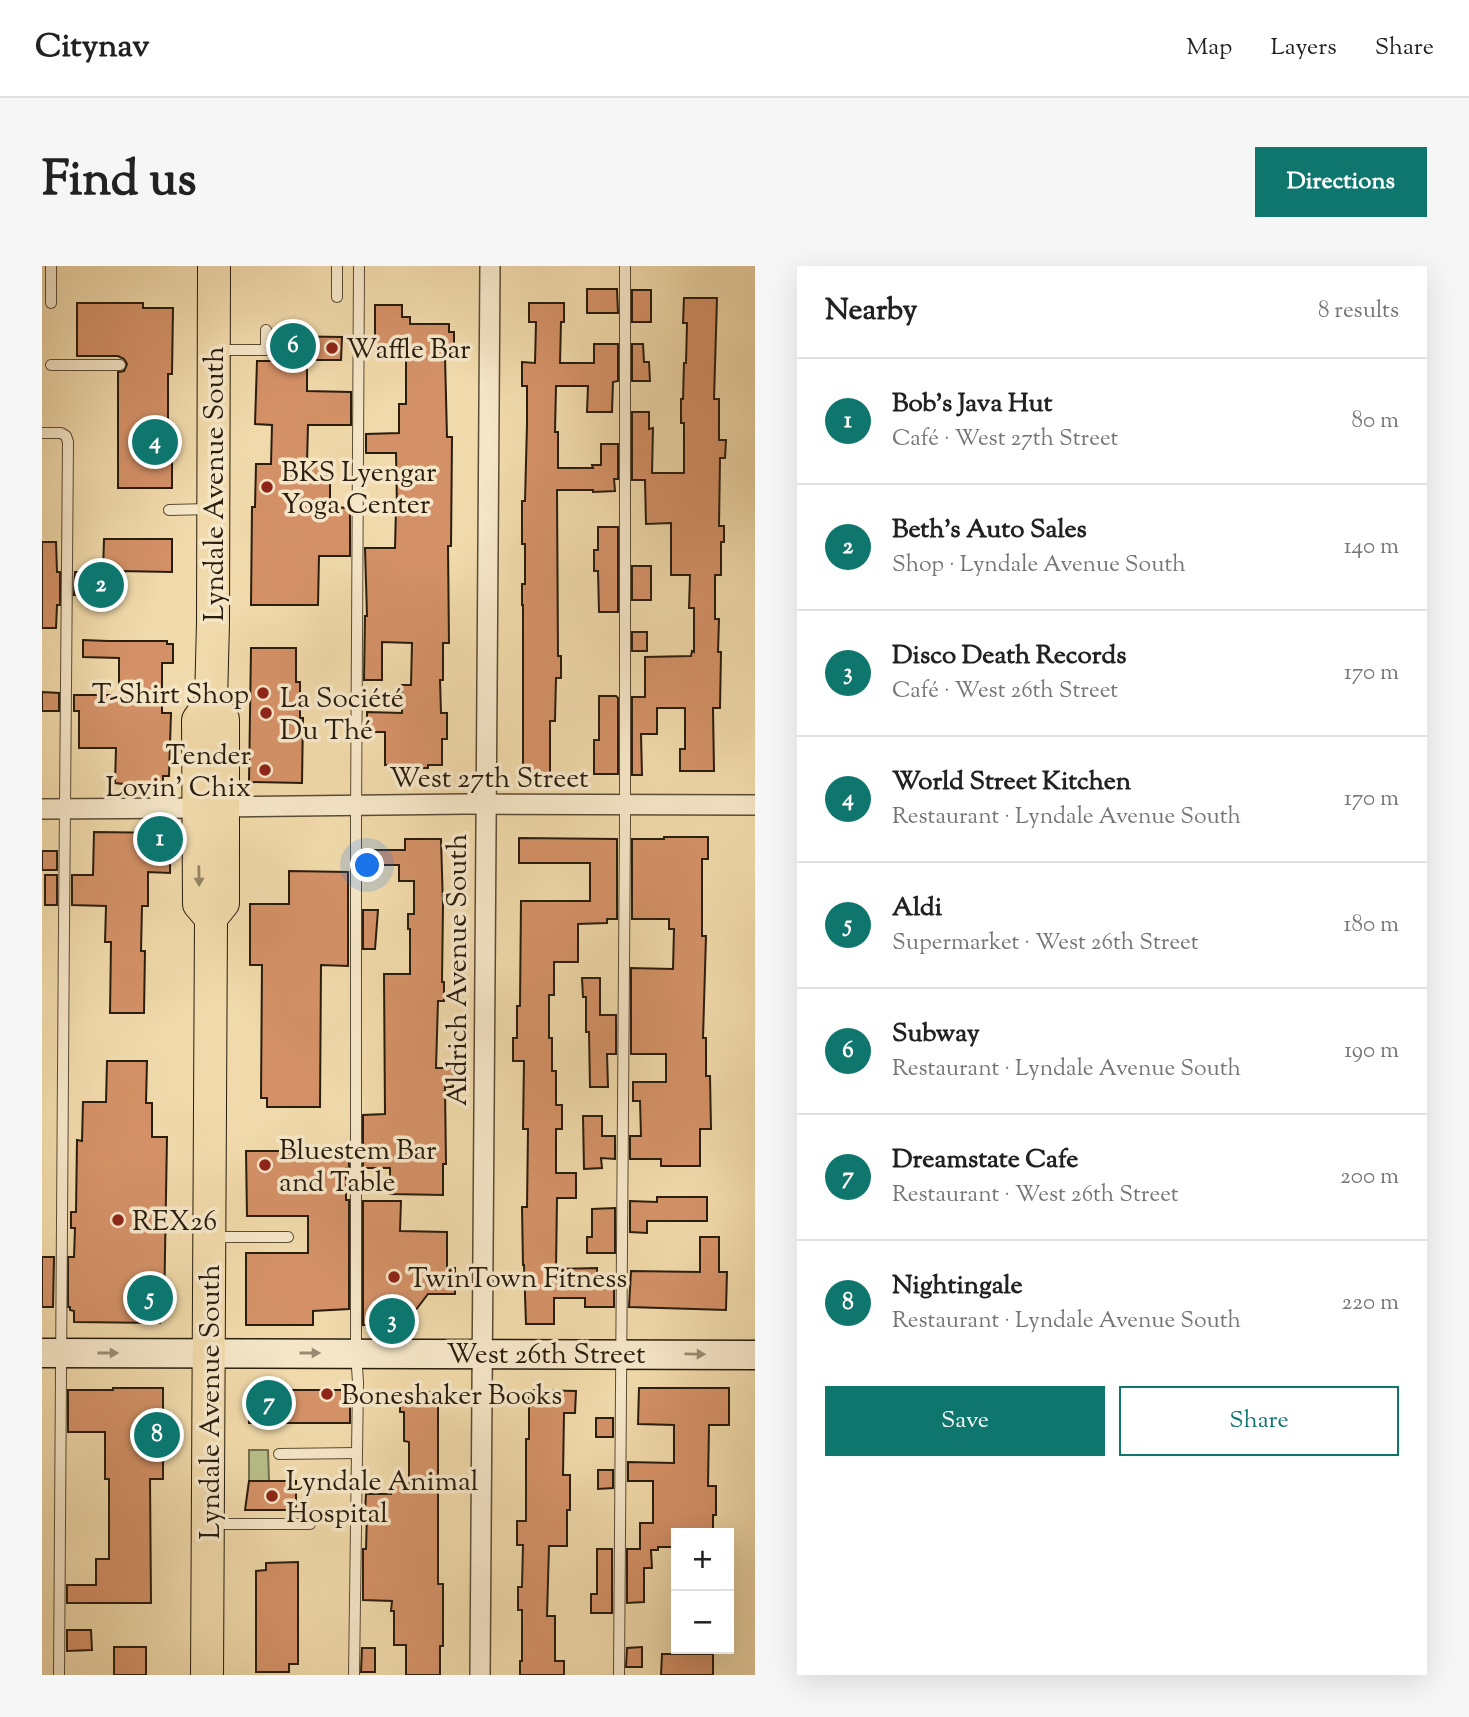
<!DOCTYPE html>
<meta charset="utf-8">
<style>
body{margin:0;font-family:"Sorts Mill Goudy",serif;background:#f6f6f6;color:#222}
.controls{position:absolute;right:21px;bottom:21px;display:grid;overflow:hidden;border-radius:0px;box-shadow:0 7px 28px #0002}
.controls button{width:63px;height:63px;display:grid;place-items:center;padding:0;border:0;border-bottom:2px solid #e0e0e0;background:#fff;color:#222;font:35px sans-serif}
.you{position:absolute;left:326px;top:600px;width:24px;height:24px;margin:-18px;border:5px solid #fff;border-radius:50%;background:#1a73e8;box-shadow:0 0 0 10px #1a73e833}
.badge{display:grid;place-items:center;width:46px;height:46px;border-radius:50%;background:#0f766e;color:#fff;font-size:23px;font-weight:700}
.pin{position:absolute;translate:-50% -50%;border:4px solid #fff;box-shadow:0 2px 7px #0006}
.list{margin:0;padding:0;list-style:none}
h2{display:flex;justify-content:space-between;align-items:center;height:91px;margin:0;padding:0 28px;font-size:30px}
h2 small{font-size:23px;font-weight:400;color:#767676}
.list li{display:grid;grid-template-columns:46px 1fr auto;gap:21px;align-items:center;box-sizing:border-box;height:126px;padding:0 28px;border-top:2px solid #e0e0e0}
.list b{display:block;font-size:26px;white-space:nowrap}
.list p{margin:0;font-size:23px;white-space:nowrap;color:#767676}
.list em{font-size:23px;font-style:normal;color:#767676}
.actions{display:flex;gap:14px;padding:21px 28px}
.actions a{flex:1;padding:16px 0;border:2px solid #0f766e;border-radius:0px;text-align:center;font-size:24px;color:#0f766e}
.actions .main{background:#0f766e;color:#fff}
.map{position:relative;flex:none;width:713px;height:1409px;overflow:hidden;border-radius:0px}
header{display:flex;align-items:center;gap:42px;box-sizing:border-box;height:98px;padding:0 35px;background:#fff;border-bottom:2px solid #e0e0e0}
header strong{font-size:33px}
nav{display:flex;gap:38px;margin-inline-start:auto;font-size:24px}
.intro{display:flex;align-items:center;justify-content:space-between;box-sizing:border-box;height:168px;padding:0 42px}
h1{margin:0;font-size:49px}
.button{padding:18px 32px;border-radius:0px;background:#0f766e;color:#fff;font-size:24px;font-weight:700}
main{display:flex;gap:42px;padding:0 42px}
aside{flex:1;background:#fff;border-radius:0px;box-shadow:0 7px 28px #0002}
.map>svg:first-child{display:block}
.green{fill:#b8bf89;stroke:#706e4c;stroke-width:2}
.building{fill:#d49167;stroke:#291d0e;stroke-width:2}
.lines{fill:none;stroke-linecap:round;stroke-linejoin:round}
.lane-casing{stroke:#5b4c35;stroke-width:12}
.street-casing{stroke:#5b4c35;stroke-width:22}
.secondary-casing{stroke:#291d0e;stroke-width:31}
.primary-casing{stroke:#291d0e;stroke-width:34}
.lane{stroke:#f5e6c8;stroke-width:10}
.street{stroke:#f5e6c8;stroke-width:19}
.secondary{stroke:#f5e6c8;stroke-width:28}
.primary{stroke:#f0d9aa;stroke-width:32}
.oneway{fill:#968464}
.oneway2{fill:#998c74}
.poi-dot{fill:#8f2418;stroke:#f5e6c8;stroke-width:2.5}
.labels{text-anchor:middle;stroke-width:7;stroke-linejoin:round;paint-order:stroke}
.poi-label{font-size:28px;fill:#291d0e;stroke:#f5e6c8;text-anchor:start}
.street-label{font-size:28px;fill:#291d0e;stroke:#f5e6c8}
</style>
<header>
<strong>Citynav</strong>
<nav><a>Map</a><a>Layers</a><a>Share</a></nav>
</header>
<div class="intro"><h1>Find us</h1><a class="button">Directions</a></div>
<main>
<div class="map">
<svg width="713" height="1409" viewBox="0 0 713 1409">
<rect width="100%" height="100%" fill="#f0d9aa"/>
<filter id="stains"><feTurbulence type="fractalNoise" baseFrequency=".00286" numOctaves="4"/><feColorMatrix values="0 0 0 0 .2 0 0 0 0 .09 0 0 0 0 .02 0 0 0 .5 -.17"/></filter>
<radialGradient id="worn" r=".72"><stop offset=".6" stop-color="#630" stop-opacity="0"/><stop offset="1" stop-color="#630" stop-opacity=".3"/></radialGradient>
<!-- green -->
<polygon class="green" points="207,1184 226,1184 227,1215 207,1215"/>
<!-- building -->
<g class="building">
<polygon points="545,23 575,23 576,47 545,47"/>
<rect x="590" y="24" width="19" height="32"/>
<polygon points="642,32 675,32 672,133 677,133 677,174 684,174 683,192 678,192 677,260 682,260 682,276 679,276 679,309 673,309 673,353 677,353 676,386 679,386 678,442 671,442 672,505 638,505 638,483 643,483 643,442 615,442 615,468 599,468 600,509 590,509 590,431 603,431 603,391 649,390 650,385 652,386 652,342 647,342 648,309 629,309 629,257 604,258 603,214 590,214 590,146 607,146 607,163 611,162 610,207 642,207 642,157 639,157 639,133 641,133 642,97 644,97 645,57 641,57"/>
<polygon points="35,37 101,37 101,42 131,42 130,108 126,108 126,193 130,193 130,222 76,222 76,106 82,105 85,98 82,93 76,90 35,90"/>
<polygon points="487,37 522,37 522,56 519,56 518,97 552,97 552,78 576,78 576,115 571,116 570,146 545,146 546,120 514,120 513,166 516,166 516,202 551,202 550,199 559,199 559,178 576,178 576,213 572,213 573,225 551,226 551,224 515,224 516,390 519,390 519,412 514,412 513,455 508,455 508,508 481,508 481,339 480,339 480,318 483,318 483,278 480,278 480,235 483,235 485,158 485,120 480,120 480,96 493,97 494,56 487,56"/>
<polygon points="333,39 360,39 360,51 368,51 368,58 407,58 407,66 412,66 412,91 403,91 405,171 410,171 409,280 406,280 407,377 401,377 401,414 398,414 399,447 405,447 405,473 400,473 400,499 386,499 386,502 351,502 351,499 343,499 343,466 325,466 325,446 360,447 360,419 369,419 370,377 340,376 340,414 322,414 323,350 325,350 323,282 353,282 354,243 355,243 354,187 324,187 324,168 357,167 357,138 364,138 364,85 333,85"/>
<polygon points="233,70 300,71 299,94 265,94 265,125 309,126 309,159 266,159 265,197 288,197 288,241 308,242 308,290 277,290 276,339 209,339 210,241 213,241 214,198 229,198 230,159 213,158 215,95 233,95"/>
<polygon points="590,78 601,78 602,96 607,96 608,115 590,115"/>
<polygon points="556,261 576,261 576,346 557,346 556,305 552,305 552,284 556,284"/>
<polygon points="62,273 130,273 130,306 77,305 77,328 32,329 33,306 61,306"/>
<polygon points="0,276 14,276 15,306 18,306 18,339 15,339 14,362 0,362"/>
<rect x="590" y="300" width="19" height="34"/>
<rect x="590" y="366" width="15" height="19"/>
<polygon points="41,374 66,375 125,375 125,378 131,378 131,397 120,397 120,447 129,447 127,510 121,510 121,520 81,520 81,518 73,517 74,482 37,482 37,445 32,445 32,429 77,429 77,392 41,391"/>
<polygon points="209,382 254,382 254,416 258,416 258,452 261,452 260,517 207,516"/>
<polygon points="0,426 17,427 17,445 0,445"/>
<polygon points="557,430 574,430 576,432 576,508 552,508 552,474 557,474"/>
<polygon points="52,566 128,567 128,607 106,606 106,640 100,640 99,685 103,685 102,747 68,747 69,676 63,676 64,640 30,639 30,609 51,609"/>
<polygon points="622,571 666,571 666,593 660,593 660,670 664,670 661,772 664,772 664,810 668,810 669,863 658,863 658,900 619,900 619,893 588,893 588,870 599,870 598,835 591,835 591,816 624,816 624,788 589,788 589,702 631,703 632,663 627,663 627,653 590,653 590,573 622,573"/>
<polygon points="477,572 575,573 575,653 565,653 565,657 536,658 536,696 512,696 512,729 507,729 507,772 510,772 510,805 514,805 514,839 520,839 520,863 514,863 514,907 534,907 534,932 515,932 514,1003 555,1002 555,1018 572,1018 572,1041 543,1041 543,1032 512,1032 512,1058 484,1058 482,999 481,999 480,941 485,941 486,863 481,863 482,795 471,795 471,772 475,772 475,740 478,740 479,635 548,635 548,597 477,597"/>
<polygon points="363,573 399,573 401,640 400,716 402,716 402,735 396,735 394,802 411,802 411,821 403,821 404,898 401,898 401,929 348,928 348,902 321,902 321,849 343,848 342,708 368,708 368,663 366,663 366,648 372,648 372,615 357,615 357,599 321,599 321,584 363,584"/>
<rect x="0" y="585" width="15" height="19"/>
<polygon points="247,605 306,606 306,700 279,699 278,841 225,841 225,832 219,832 220,699 208,699 208,638 247,638"/>
<rect x="3" y="609" width="12" height="30"/>
<polygon points="321,644 336,644 333,683 321,683"/>
<polygon points="540,712 558,712 558,749 574,749 574,788 565,788 566,821 548,821 547,766 544,766 544,731 541,731"/>
<polygon points="65,795 105,795 104,837 110,837 110,871 125,871 122,1047 118,1047 118,1057 32,1056 32,1045 28,1044 28,1041 26,1041 26,991 32,991 33,962 29,962 29,946 34,946 35,874 40,875 41,836 64,836"/>
<polygon points="541,850 560,850 560,870 573,870 573,893 559,892 560,902 542,903"/>
<polygon points="204,885 307,885 307,902 304,902 304,934 307,934 307,1043 271,1045 271,1059 204,1059 204,987 266,987 266,950 205,950"/>
<polygon points="615,931 665,931 665,955 605,955 605,967 588,966 588,935 615,936"/>
<polygon points="321,935 359,935 358,965 405,966 405,1002 413,1002 413,1028 386,1028 373,1045 358,1044 357,1060 321,1059"/>
<polygon points="573,942 573,987 545,987 545,971 550,971 550,943"/>
<polygon points="658,971 677,971 677,1006 685,1006 684,1044 587,1041 589,1005 658,1006"/>
<polygon points="0,991 12,991 11,1041 0,1041"/>
<polygon points="71,1122 121,1122 121,1213 108,1213 109,1337 25,1337 25,1319 54,1319 54,1293 67,1293 67,1213 63,1213 63,1166 26,1166 26,1124 71,1124"/>
<polygon points="597,1122 687,1122 687,1159 667,1159 666,1220 674,1220 674,1249 671,1249 671,1267 634,1267 634,1281 616,1281 616,1284 609,1284 610,1302 602,1302 602,1336 585,1337 585,1283 598,1283 598,1257 611,1257 611,1215 586,1215 586,1196 632,1197 632,1159 596,1158"/>
<rect x="207" y="1124" width="101" height="33"/>
<polygon points="487,1124 534,1125 533,1147 522,1147 521,1209 528,1209 528,1244 525,1244 525,1280 507,1280 505,1350 513,1350 513,1395 522,1395 522,1409 478,1409 478,1395 480,1395 480,1344 476,1344 476,1321 480,1321 481,1279 475,1279 475,1255 484,1255 484,1173 487,1173"/>
<polygon points="358,1126 396,1126 396,1318 401,1318 401,1380 398,1380 398,1409 364,1409 364,1379 352,1379 352,1345 349,1345 350,1335 321,1334 321,1283 324,1283 325,1246 323,1246 324,1228 349,1228 349,1219 367,1219 367,1176 362,1175 362,1146 358,1146"/>
<rect x="554" y="1152" width="17" height="19"/>
<polygon points="556,1204 571,1204 571,1222 556,1223"/>
<polygon points="207,1215 254,1215 254,1244 203,1244"/>
<polygon points="555,1283 570,1283 570,1347 549,1347 549,1328 555,1328"/>
<polygon points="256,1296 256,1398 247,1398 247,1406 214,1406 214,1305 224,1304 224,1297"/>
<polygon points="25,1364 49,1364 50,1384 25,1385"/>
<rect x="72" y="1381" width="32" height="28"/>
<polygon points="600,1381 600,1401 584,1401 585,1382"/>
<polygon points="320,1382 333,1382 333,1406 319,1406"/>
<polygon points="620,1388 671,1388 671,1409 619,1409"/>
</g>
<g class="lines">
<!-- lane casing -->
<g class="lane-casing">
<g id="lane">
<polyline points="295,0 295,31"/>
<polyline points="9,37 9,0"/>
<polyline points="174,84 224,84 224,64"/>
<polyline points="9,99 78,99"/>
<path d="M 0,167 L 19,167 L 24,170 L 26,176 C 24,587 17,998 17,1409"/>
<polyline points="127,244 168,243"/>
<polyline points="170,971 246,971"/>
<polyline points="237,1188 315,1187"/>
<polyline points="171,1258 268,1258"/>
<polyline points="312,1409 315,1187 316,1116 314,1087 314,555 317,0"/>
<polyline points="577,1409 583,555 583,0"/>
</g>
</g>
<!-- street casing -->
<g class="street-casing">
<g id="street">
<polyline points="181,541 424,538 713,539"/>
<polyline points="0,543 156,542"/>
<polyline points="438,1409 448,0"/>
</g>
</g>
<!-- secondary casing -->
<g class="secondary-casing">
<polyline id="secondary" points="0,1087 713,1089"/>
</g>
<!-- primary casing -->
<g class="primary-casing">
<g id="primary">
<polyline points="169,652 157,638 156,454 169,436 171,357 172,0"/>
<polyline points="165,1409 169,652 181,637 181,453 169,436"/>
</g>
</g>
<!-- lane -->
<use href="#lane" class="lane"/>
<!-- street -->
<use href="#street" class="street"/>
<!-- secondary -->
<use href="#secondary" class="secondary"/>
<!-- primary -->
<use href="#primary" class="primary"/>
</g>
<!-- one-way arrows -->
<defs><path id="oneway-solid" d="M-6-.8H1V-3.2L6.5 0L1 3.2V.8H-6Z" transform="scale(1.75)"/></defs>
<use class="oneway" href="#oneway-solid" transform="translate(157 610) rotate(89)"/>
<g class="oneway2">
<use href="#oneway-solid" transform="translate(66 1087)"/>
<use href="#oneway-solid" transform="translate(268 1087)"/>
<use href="#oneway-solid" transform="translate(653 1088) rotate(1)"/>
</g>
<!-- markers -->
<g class="poi-dot">
<circle cx="290" cy="82" r="7"/>
<circle cx="225" cy="221" r="7"/>
<circle cx="221" cy="427" r="7"/>
<circle cx="224" cy="447" r="7"/>
<circle cx="223" cy="504" r="7"/>
<circle cx="223" cy="899" r="7"/>
<circle cx="76" cy="954" r="7"/>
<circle cx="352" cy="1011" r="7"/>
<circle cx="285" cy="1128" r="7"/>
<circle cx="230" cy="1230" r="7"/>
</g>
<g class="labels">
<!-- poi labels -->
<g class="poi-label">
<text x="304" y="92">Waffle Bar</text>
<text x="239" y="215">BKS Lyengar<tspan x="239" dy="32">Yoga Center</tspan></text>
<text x="207" y="437" text-anchor="end">T-Shirt Shop</text>
<text x="238" y="441">La Société<tspan x="238" dy="32">Du Thé</tspan></text>
<text x="209" y="498" text-anchor="end">Tender<tspan x="209" dy="32">Lovin' Chix</tspan></text>
<text x="237" y="893">Bluestem Bar<tspan x="237" dy="32">and Table</tspan></text>
<text x="90" y="964">REX26</text>
<text x="366" y="1021">TwinTown Fitness</text>
<text x="299" y="1138">Boneshaker Books</text>
<text x="244" y="1224">Lyndale Animal<tspan x="244" dy="32">Hospital</tspan></text>
</g>
<!-- street labels -->
<g class="street-label">
<text transform="translate(171 218) rotate(-90)" y="10">Lyndale Avenue South</text>
<text x="447" y="521">West 27th Street</text>
<text transform="translate(414 704) rotate(-90)" y="10">Aldrich Avenue South</text>
<text x="504" y="1097">West 26th Street</text>
<text transform="translate(167 1136) rotate(-90)" y="10">Lyndale Avenue South</text>
</g>
</g>
<rect width="100%" height="100%" filter="url(#stains)"/>
<rect width="100%" height="100%" fill="url(#worn)"/>
</svg>
<div class="controls">
<button>+</button>
<button>−</button>
</div>
<div class="you"></div>
<div class="pin badge" style="left:118px;top:573px">1</div>
<div class="pin badge" style="left:59px;top:319px">2</div>
<div class="pin badge" style="left:350px;top:1055px">3</div>
<div class="pin badge" style="left:113px;top:176px">4</div>
<div class="pin badge" style="left:108px;top:1032px">5</div>
<div class="pin badge" style="left:251px;top:80px">6</div>
<div class="pin badge" style="left:227px;top:1137px">7</div>
<div class="pin badge" style="left:115px;top:1169px">8</div>
</div>
<aside>
<h2>Nearby<small>8 results</small></h2>
<ul class="list">
<li><span class="badge">1</span><div><b>Bob's Java Hut</b><p>Café · West 27th Street</p></div><em>80 m</em></li>
<li><span class="badge">2</span><div><b>Beth's Auto Sales</b><p>Shop · Lyndale Avenue South</p></div><em>140 m</em></li>
<li><span class="badge">3</span><div><b>Disco Death Records</b><p>Café · West 26th Street</p></div><em>170 m</em></li>
<li><span class="badge">4</span><div><b>World Street Kitchen</b><p>Restaurant · Lyndale Avenue South</p></div><em>170 m</em></li>
<li><span class="badge">5</span><div><b>Aldi</b><p>Supermarket · West 26th Street</p></div><em>180 m</em></li>
<li><span class="badge">6</span><div><b>Subway</b><p>Restaurant · Lyndale Avenue South</p></div><em>190 m</em></li>
<li><span class="badge">7</span><div><b>Dreamstate Cafe</b><p>Restaurant · West 26th Street</p></div><em>200 m</em></li>
<li><span class="badge">8</span><div><b>Nightingale</b><p>Restaurant · Lyndale Avenue South</p></div><em>220 m</em></li>
</ul>
<div class="actions"><a class="main">Save</a><a>Share</a></div>
</aside>
</main>
